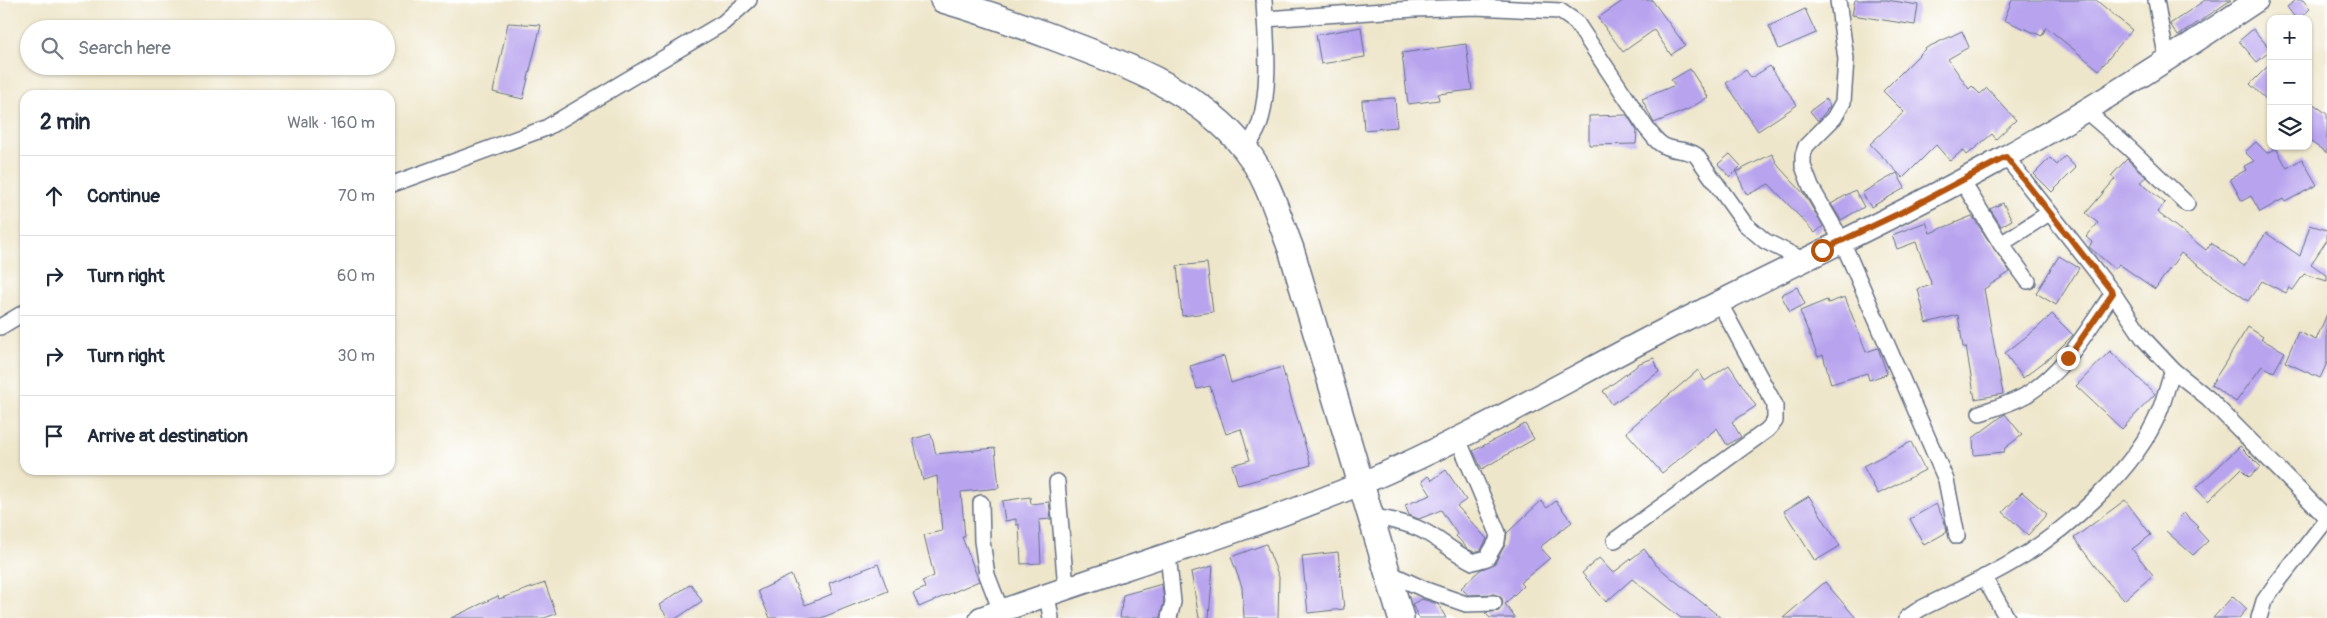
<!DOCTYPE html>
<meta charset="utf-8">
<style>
body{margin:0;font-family:Pangolin,sans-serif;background:#f2f2f3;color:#1f2937}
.controls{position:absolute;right:15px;top:15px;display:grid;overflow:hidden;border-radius:10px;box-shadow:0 1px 4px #0004}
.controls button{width:45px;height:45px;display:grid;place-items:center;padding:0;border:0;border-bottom:1px solid #e0e1e3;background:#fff;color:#1f2937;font:25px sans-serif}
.stop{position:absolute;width:15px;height:15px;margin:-11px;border:4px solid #b45309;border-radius:50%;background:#fff}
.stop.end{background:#b45309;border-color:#fff;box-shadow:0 1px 5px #0008}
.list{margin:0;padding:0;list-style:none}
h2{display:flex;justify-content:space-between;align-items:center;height:65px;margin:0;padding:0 20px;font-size:21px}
h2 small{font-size:16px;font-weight:400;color:#747a83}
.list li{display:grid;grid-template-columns:32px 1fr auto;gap:15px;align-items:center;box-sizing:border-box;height:80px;padding:0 20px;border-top:1px solid #e0e1e3}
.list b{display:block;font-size:19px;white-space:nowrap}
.list em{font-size:16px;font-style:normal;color:#747a83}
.icon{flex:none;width:28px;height:28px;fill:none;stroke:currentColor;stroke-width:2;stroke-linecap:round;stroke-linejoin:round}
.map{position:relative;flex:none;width:2327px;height:618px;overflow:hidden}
.search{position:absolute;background:#fff;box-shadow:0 1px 4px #0004;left:20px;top:20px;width:375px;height:55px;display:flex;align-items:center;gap:12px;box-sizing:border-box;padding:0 18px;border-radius:28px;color:#747a83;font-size:19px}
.panel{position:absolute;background:#fff;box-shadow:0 1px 4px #0004;left:20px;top:90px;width:375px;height:385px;border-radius:15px}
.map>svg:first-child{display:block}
.building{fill:#b7a3ee}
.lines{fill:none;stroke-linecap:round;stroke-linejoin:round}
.minor-casing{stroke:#656f84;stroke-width:18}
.secondary-casing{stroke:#656f84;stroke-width:25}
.primary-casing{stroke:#656f84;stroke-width:28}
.minor{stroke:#fff;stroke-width:15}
.secondary{stroke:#fff;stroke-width:22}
.primary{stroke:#fff;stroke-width:25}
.route{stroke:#b45309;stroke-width:6}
</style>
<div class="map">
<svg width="2327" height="618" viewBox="0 0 2327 618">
<rect width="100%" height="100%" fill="#fff"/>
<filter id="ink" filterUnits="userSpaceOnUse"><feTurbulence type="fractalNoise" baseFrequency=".02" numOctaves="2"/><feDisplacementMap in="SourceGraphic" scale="10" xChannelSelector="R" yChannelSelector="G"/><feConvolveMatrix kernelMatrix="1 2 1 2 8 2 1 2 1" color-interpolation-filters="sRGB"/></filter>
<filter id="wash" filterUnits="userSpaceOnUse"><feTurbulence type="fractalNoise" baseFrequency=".0096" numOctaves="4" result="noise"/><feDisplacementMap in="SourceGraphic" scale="20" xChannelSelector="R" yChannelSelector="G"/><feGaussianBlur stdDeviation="1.12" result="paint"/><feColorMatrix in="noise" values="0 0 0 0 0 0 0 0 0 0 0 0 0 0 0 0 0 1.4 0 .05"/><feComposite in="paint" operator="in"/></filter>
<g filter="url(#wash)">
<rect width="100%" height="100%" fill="#eee6ca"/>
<g id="blocks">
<!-- building -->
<g class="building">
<polygon points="1624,0 1652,0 1685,45 1671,55 1654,30 1623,52 1598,18"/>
<polygon points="1855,0 1887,0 1918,5 1915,25 1852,15"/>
<polygon points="2012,0 2096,0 2132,30 2099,70 2046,27 2042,36 2004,20"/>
<polygon points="2205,0 2231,0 2178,36 2170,24"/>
<polygon points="2296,0 2303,0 2310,9 2299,19 2296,19 2287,7"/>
<polygon points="1805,9 1816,33 1779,49 1769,26"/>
<polygon points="508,23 541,25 523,99 493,92"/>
<polygon points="1361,27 1365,57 1321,64 1316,35"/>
<polygon points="2253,29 2271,50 2257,62 2239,41"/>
<polygon points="1962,31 1969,47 1948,59 1969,89 1972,86 1980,94 1987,88 2016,120 1996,139 1992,134 1967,155 1963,150 1950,161 1936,145 1903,178 1870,144 1904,112 1883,91 1926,48"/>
<polygon points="1466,44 1472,90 1438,94 1439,100 1408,104 1402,53"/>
<polygon points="2271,63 2271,104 2250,84"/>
<polygon points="1770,66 1797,105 1758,131 1726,83 1746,70 1751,78"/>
<polygon points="1690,69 1708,97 1689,109 1654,123 1642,99 1675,85 1671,80"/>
<polygon points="1395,98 1397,127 1364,130 1362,100"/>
<polygon points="1826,99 1830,106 1818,121 1810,111"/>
<polygon points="2308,100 2327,114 2327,153 2308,140"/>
<polygon points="1627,115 1637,131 1636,144 1589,145 1589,116"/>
<polygon points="2256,142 2267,153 2276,148 2287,168 2302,159 2317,185 2285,202 2283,199 2260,212 2251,196 2242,201 2230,179 2246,170 2244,166 2254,161 2245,152"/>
<polygon points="1730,154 1741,166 1730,177 1718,164"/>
<polygon points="1772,154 1779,167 1804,194 1823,226 1815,233 1769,184 1747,195 1736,172"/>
<polygon points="2065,156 2076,168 2052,192 2034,174 2050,158 2057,165"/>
<polygon points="2127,159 2146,177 2140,182 2165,203 2157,212 2206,250 2211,243 2244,266 2266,233 2300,256 2310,225 2327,230 2327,240 2311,264 2327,275 2327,281 2304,274 2293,290 2289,288 2290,286 2286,293 2262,281 2248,301 2181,253 2155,289 2119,264 2115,269 2089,247 2092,242 2086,237 2098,223 2086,213 2115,179 2111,176"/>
<polygon points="1897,173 1905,188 1871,207 1862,193"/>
<polygon points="1855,190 1864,207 1841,220 1831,204"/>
<polygon points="2003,203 2012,220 2001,226 1990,209"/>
<polygon points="1972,216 2010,272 1984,289 2003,394 1975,399 1966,347 1963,347 1958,315 1926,323 1918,289 1932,285 1916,242 1897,249 1892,235 1926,222 1930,233"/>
<polygon points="2059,256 2079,268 2056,305 2036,293"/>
<polygon points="1207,263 1213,312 1182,316 1177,266"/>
<polygon points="1797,287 1805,304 1790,312 1781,295"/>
<polygon points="1845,297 1866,352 1878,348 1887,374 1869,380 1867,373 1831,384 1823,355 1818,357 1800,311 1827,300 1828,303"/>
<polygon points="2052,314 2073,335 2053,355 2023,378 2005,353 2036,329"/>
<polygon points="2327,314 2327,363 2320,378 2285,362 2298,332 2316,340"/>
<polygon points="2248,327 2263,337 2261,339 2285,352 2274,372 2262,366 2236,402 2211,385"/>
<polygon points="2110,351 2155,394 2122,429 2076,386"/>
<polygon points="1224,356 1231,383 1282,367 1311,465 1238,485 1232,465 1250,460 1241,429 1226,434 1210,386 1197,389 1190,366"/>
<polygon points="1654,358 1659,372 1612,404 1603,391 1637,366 1637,364"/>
<polygon points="1729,365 1756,406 1732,422 1741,437 1727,445 1717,428 1662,473 1626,432 1698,370 1705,381"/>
<polygon points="2005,414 2022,435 2005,448 2004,452 1974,455 1973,438"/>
<polygon points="1525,424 1534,439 1482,469 1473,451"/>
<polygon points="931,434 936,454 995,448 999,488 961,492 965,537 962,537 979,581 919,607 913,593 925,588 922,581 934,576 924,535 942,531 937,476 923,480 913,439"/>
<polygon points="1911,442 1925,470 1878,494 1863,466"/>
<polygon points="2240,446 2261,467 2249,477 2241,469 2208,501 2196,488"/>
<polygon points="1446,470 1466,500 1457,506 1487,539 1481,550 1474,552 1468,549 1456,536 1457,534 1441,510 1419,519 1409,515 1405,505 1431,495 1422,481 1428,476 1432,480"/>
<polygon points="2022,492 2047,514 2028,535 2003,512"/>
<polygon points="1809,496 1840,546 1815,561 1784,511"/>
<polygon points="1030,497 1031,504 1049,502 1051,519 1039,520 1041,563 1021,564 1019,524 1016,525 1016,519 1005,521 1002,501"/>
<polygon points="2125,500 2151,535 2132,549 2153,575 2124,600 2100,573 2074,538"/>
<polygon points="1541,501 1547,508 1556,501 1572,522 1540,547 1550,558 1520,583 1523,586 1505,604 1515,618 1490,618 1485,613 1499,611 1503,603 1502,598 1494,594 1468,595 1461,588 1480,570 1495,563 1505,545 1507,533"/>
<polygon points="1936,504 1944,520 1947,532 1924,545 1910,519"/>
<polygon points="2184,513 2198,526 2196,528 2208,541 2193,555 2166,531"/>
<polygon points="1266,544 1279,577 1278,618 1244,618 1242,587 1231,557"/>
<polygon points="1644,549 1657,566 1721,618 1681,618 1632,579 1606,602 1582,573 1599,558 1613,573"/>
<polygon points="1338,552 1344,609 1308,613 1302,556"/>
<polygon points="878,564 888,591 821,618 770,618 758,591 791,575 805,605 832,594 829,583"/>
<polygon points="1213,566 1209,618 1199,618 1191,572"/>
<polygon points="1825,582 1856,618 1783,618"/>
<polygon points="545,583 556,614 544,618 451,618 498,596 499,599"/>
<polygon points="691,584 702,601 677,618 668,618 659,605"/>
<polygon points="1162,584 1164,601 1160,618 1120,618 1123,595"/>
<polygon points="2233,596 2247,609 2239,618 2213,618"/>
<polygon points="1422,599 1438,604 1446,618 1419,618 1412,604"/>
</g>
</g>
</g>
<g filter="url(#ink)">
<use href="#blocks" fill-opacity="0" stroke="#656f84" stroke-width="1"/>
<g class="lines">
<!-- minor casing -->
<g class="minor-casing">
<g id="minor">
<polyline points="1838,0 1846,59 1843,102 1834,118 1806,146 1803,155 1803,166 1811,187 1842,241 1946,480 1957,536"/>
<polyline points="2156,0 2167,61"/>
<path d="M 1265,19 L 1414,9 L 1476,7 L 1560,11 L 1576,22 L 1647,129 C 1651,133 1655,140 1661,144 C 1671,152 1685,148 1696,155 L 1745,224 L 1765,241 L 1803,260"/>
<polyline points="2085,110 2129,148 2187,204"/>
<path d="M 1246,150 C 1251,141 1257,132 1260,123 C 1271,84 1266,39 1264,0"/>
<polyline points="2006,157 2113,293 2144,339 2173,370 2208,398 2327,518"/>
<polyline points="1962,181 2001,244 2028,281"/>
<polyline points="390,185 546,128 723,23 749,0"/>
<polyline points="2001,244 2049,213"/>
<polyline points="0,327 25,312"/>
<path d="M 1980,413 C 1995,408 2012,403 2026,395 C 2065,371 2088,329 2113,293"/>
<polyline points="1057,482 1066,588"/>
<polyline points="981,503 982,541 987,575 1001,611"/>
<path d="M 1370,516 C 1390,520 1410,523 1427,533 C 1443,542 1456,554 1473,562 L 1487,558 L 1497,541 L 1498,533 L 1458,439"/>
<polyline points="1615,540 1767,430 1775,421 1775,405 1719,302"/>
<polyline points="1168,554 1173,602 1169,618"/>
<polyline points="1387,572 1426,590 1466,604 1494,603"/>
<polyline points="1984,577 2007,618"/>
<polyline points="1047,595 1051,618"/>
<path d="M 1907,618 L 1920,609 C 1950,594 1982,580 2011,563 C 2065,532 2137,469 2160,410 C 2165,397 2168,383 2173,370"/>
<polyline points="2259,618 2264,601 2273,588 2327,519"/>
</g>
</g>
<!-- secondary casing -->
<g class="secondary-casing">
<path id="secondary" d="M 981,618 C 1109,572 1240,534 1365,482 C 1475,435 1577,374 1684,320 C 1787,267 1894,219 1996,162 C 2086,113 2172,57 2257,0"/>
</g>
<!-- primary casing -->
<g class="primary-casing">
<path id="primary" d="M 943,0 C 981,11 1018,24 1055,38 C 1123,64 1199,90 1245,149 C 1268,178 1278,216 1291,249 L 1401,618"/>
</g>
<!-- minor -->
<use href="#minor" class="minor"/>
<!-- secondary -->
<use href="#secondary" class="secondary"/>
<!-- primary -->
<use href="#primary" class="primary"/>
</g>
</g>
<g class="lines" filter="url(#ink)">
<!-- route -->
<polyline class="route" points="1822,250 1900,213 2006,157 2113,293 2068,358"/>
</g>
</svg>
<div class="controls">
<button>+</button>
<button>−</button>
<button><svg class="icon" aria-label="layers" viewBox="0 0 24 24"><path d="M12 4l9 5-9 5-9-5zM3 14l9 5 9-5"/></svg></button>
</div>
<div class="stop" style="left:1822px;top:250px"></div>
<div class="stop end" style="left:2068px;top:358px"></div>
<div class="search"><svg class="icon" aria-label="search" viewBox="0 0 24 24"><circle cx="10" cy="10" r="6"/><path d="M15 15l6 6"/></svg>Search here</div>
<section class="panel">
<h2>2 min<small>Walk · 160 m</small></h2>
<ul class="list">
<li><svg class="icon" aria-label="ahead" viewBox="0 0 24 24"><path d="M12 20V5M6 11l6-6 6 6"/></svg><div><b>Continue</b></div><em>70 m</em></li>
<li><svg class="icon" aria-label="right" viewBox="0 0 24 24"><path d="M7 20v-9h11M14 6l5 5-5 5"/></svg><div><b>Turn right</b></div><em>60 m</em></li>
<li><svg class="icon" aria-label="right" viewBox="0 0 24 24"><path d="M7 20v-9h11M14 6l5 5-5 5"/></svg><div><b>Turn right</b></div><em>30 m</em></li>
<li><svg class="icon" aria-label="arrive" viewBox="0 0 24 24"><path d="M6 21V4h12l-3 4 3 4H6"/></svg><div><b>Arrive at destination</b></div></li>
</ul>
</section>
</div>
